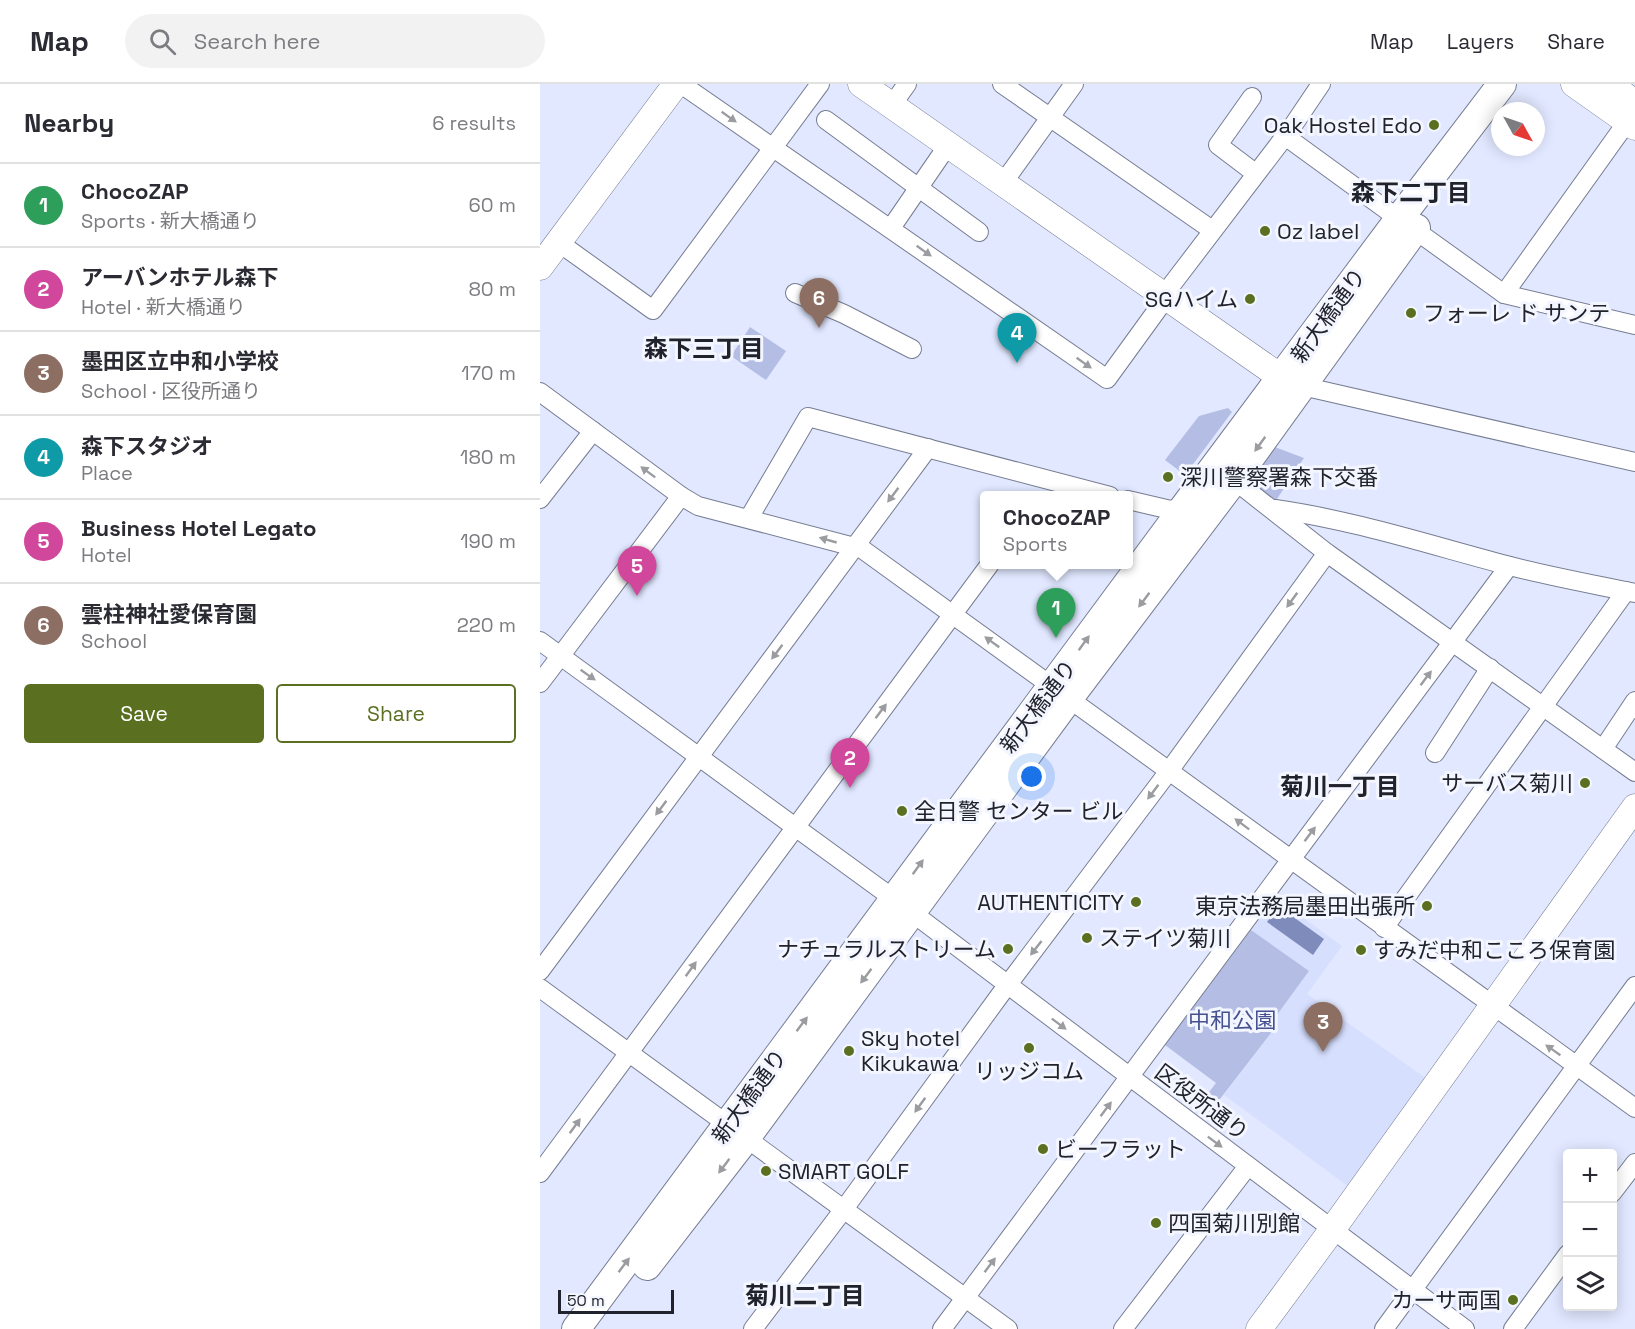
<!DOCTYPE html>
<meta charset="utf-8">
<style>
body{margin:0;font-family:"Space Grotesk","Noto Sans JP",sans-serif;background:#f2f2f3;color:#2b2b33}
.controls{position:absolute;right:18px;bottom:18px;display:grid;overflow:hidden;border-radius:6px;box-shadow:0 3px 15px #0003}
.controls button{width:54px;height:54px;display:grid;place-items:center;padding:0;border:0;border-bottom:2px solid #e1e1e2;background:#fff;color:#2b2b33;font:30px sans-serif}
.compass{position:absolute;left:951px;top:18px;width:54px;height:54px;border-radius:50%;background:#fff;box-shadow:0 3px 15px #0003;rotate:130deg}
.scale{position:absolute;left:18px;bottom:15px;width:116px;box-sizing:border-box;padding-left:6px;border:3px solid #21232c;border-top:0;font-size:16px;line-height:21px;white-space:nowrap;color:#21232c;-webkit-text-stroke:4px #f3f5ff;paint-order:stroke}
.you{position:absolute;left:492px;top:693px;width:21px;height:21px;margin:-15px;border:4px solid #fff;border-radius:50%;background:#1a73e8;box-shadow:0 0 0 9px #1a73e833}
.badge{display:grid;place-items:center;width:39px;height:39px;border-radius:50%;background:#5a7020;color:#fff;font-size:20px;font-weight:700}
.pin{position:absolute;translate:-50% -50px;filter:drop-shadow(0 2px 3px #0008)}
.pin::after{content:'';position:absolute;top:32px;width:21px;height:18px;background:inherit;clip-path:polygon(0 0,100% 0,50% 100%)}
.popup{position:absolute;left:440px;top:407px;width:153px;height:78px;box-sizing:border-box;display:grid;place-content:center;border-radius:6px;background:#fff;filter:drop-shadow(0 2px 4px #0005);font-size:20px;white-space:nowrap;color:#7c7c81}
.popup b{font-size:22px;color:#2b2b33}
.popup::after{content:'';position:absolute;left:50%;top:100%;margin-left:-12px;border:12px solid transparent;border-top-color:#fff}
.list{margin:0;padding:0;list-style:none}
h2{display:flex;justify-content:space-between;align-items:center;height:78px;margin:0;padding:0 24px;font-size:26px}
h2 small{font-size:20px;font-weight:400;color:#7c7c81}
.list li{display:grid;grid-template-columns:39px 1fr auto;gap:18px;align-items:center;box-sizing:border-box;height:84px;padding:0 24px;border-top:2px solid #e1e1e2}
.list b{display:block;font-size:22px;white-space:nowrap}
.list p{margin:0;font-size:20px;white-space:nowrap;color:#7c7c81}
.list em{font-size:20px;font-style:normal;color:#7c7c81}
.actions{display:flex;gap:12px;padding:18px 24px}
.actions a{flex:1;padding:14px 0;border:2px solid #5a7020;border-radius:6px;text-align:center;font-size:21px;color:#5a7020}
.actions .main{background:#5a7020;color:#fff}
.icon{flex:none;width:33px;height:33px;fill:none;stroke:currentColor;stroke-width:2;stroke-linecap:round;stroke-linejoin:round}
.map{position:relative;flex:none;width:1095px;height:1245px;overflow:hidden}
header{display:flex;align-items:center;gap:36px;box-sizing:border-box;height:84px;padding:0 30px;background:#fff;border-bottom:2px solid #e1e1e2}
header strong{font-size:28px}
nav{display:flex;gap:33px;margin-inline-start:auto;font-size:21px}
.search{width:420px;height:54px;background:#f2f2f3;display:flex;align-items:center;gap:15px;box-sizing:border-box;padding:0 21px;border-radius:33px;color:#7c7c81;font-size:22px}
main{display:flex}
aside{flex:1;background:#fff}
.map>svg:first-child{display:block}
.built{fill:#d7dffe}
.green{fill:#b4bee5}
.water{fill:#7f8bba}
.lines{fill:none;stroke-linecap:round;stroke-linejoin:round}
.street-casing{stroke:#777d92;stroke-width:20}
.secondary-casing{stroke:#777d92;stroke-width:27}
.primary-casing{stroke:#777d92;stroke-width:30}
.street{stroke:#fff;stroke-width:18}
.secondary{stroke:#fff;stroke-width:26}
.primary{stroke:#fff;stroke-width:28}
.oneway{fill:#9b9ca0}
.poi-dot{fill:#5a7020;stroke:#f3f5ff;stroke-width:2}
.labels{text-anchor:middle;stroke-width:6;stroke-linejoin:round;paint-order:stroke}
.poi-label{font-size:22px;fill:#21232c;stroke:#f3f5ff;text-anchor:start}
.street-label{font-size:22px;fill:#21232c;stroke:#f3f5ff}
.park-label{font-size:22px;fill:#465290;stroke:#f3f5ff}
.neighbourhood-label{font-size:24px;font-weight:bold;fill:#21232c;stroke:#f3f5ff}
</style>
<header>
<strong>Map</strong>
<div class="search"><svg class="icon" aria-label="search" viewBox="0 0 24 24"><circle cx="10" cy="10" r="6"/><path d="M15 15l6 6"/></svg>Search here</div>
<nav><a>Map</a><a>Layers</a><a>Share</a></nav>
</header>
<main>
<aside>
<h2>Nearby<small>6 results</small></h2>
<ul class="list">
<li><span class="badge" style="background:#2e9e5b">1</span><div><b>ChocoZAP</b><p>Sports · 新大橋通り</p></div><em>60 m</em></li>
<li><span class="badge" style="background:#d1479c">2</span><div><b>アーバンホテル森下</b><p>Hotel · 新大橋通り</p></div><em>80 m</em></li>
<li><span class="badge" style="background:#8d6e63">3</span><div><b>墨田区立中和小学校</b><p>School · 区役所通り</p></div><em>170 m</em></li>
<li><span class="badge" style="background:#0f9aa8">4</span><div><b>森下スタジオ</b><p>Place</p></div><em>180 m</em></li>
<li><span class="badge" style="background:#d1479c">5</span><div><b>Business Hotel Legato</b><p>Hotel</p></div><em>190 m</em></li>
<li><span class="badge" style="background:#8d6e63">6</span><div><b>雲柱神社愛保育園</b><p>School</p></div><em>220 m</em></li>
</ul>
<div class="actions"><a class="main">Save</a><a>Share</a></div>
</aside>
<div class="map">
<svg width="1095" height="1245" viewBox="0 0 1095 1245">
<rect width="100%" height="100%" fill="#e1e8ff"/>
<!-- built -->
<polygon class="built" points="735,813 802,862 767,910 887,995 809,1103 684,1011 738,940 734,935 769,887 711,846"/>
<!-- green -->
<g class="green">
<polygon points="210,243 246,267 226,296 191,272"/>
<polygon points="688,324 692,328 645,391 625,376 659,332"/>
<polygon points="724,359 764,374 733,421 697,395"/>
<polygon points="711,846 769,887 734,935 738,940 670,1028 660,1020 676,999 625,961"/>
</g>
<!-- water -->
<polygon class="water" points="738,822 784,855 773,871 727,838"/>
<g class="lines">
<!-- street casing -->
<g class="street-casing">
<g id="street">
<polyline points="141,0 567,295 620,222 630,203 752,43 781,0"/>
<polyline points="462,0 672,146"/>
<polyline points="712,13 678,61 715,89"/>
<polyline points="352,21 367,0"/>
<polyline points="286,36 439,148"/>
<polyline points="745,52 859,135"/>
<polyline points="463,99 534,0"/>
<polyline points="351,144 408,61"/>
<polyline points="875,146 964,210 1095,241"/>
<polyline points="18,158 113,226 280,0"/>
<polyline points="255,209 304,230 372,265"/>
<polyline points="964,210 1087,38"/>
<polyline points="762,302 1095,378"/>
<polyline points="0,308 141,412 158,422 322,465 1095,1024"/>
<polyline points="694,396 787,469 1095,688"/>
<polyline points="0,415 53,347"/>
<polyline points="588,416 631,426 645,422"/>
<path d="M 735,425 C 813,436 890,461 966,481 C 1008,492 1052,500 1095,509"/>
<polyline points="209,434 268,333 570,412"/>
<polyline points="0,557 354,815 925,1245"/>
<polyline points="0,599 141,412"/>
<polyline points="1063,665 1095,617"/>
<polyline points="895,669 950,584"/>
<polyline points="844,844 1086,507"/>
<polyline points="0,887 388,364"/>
<polyline points="0,904 468,1245"/>
<polyline points="0,1089 450,480"/>
<polyline points="1072,1109 1095,1079"/>
<polyline points="213,1245 304,1125 460,911 629,687 787,469"/>
<polyline points="402,1245 969,482"/>
<polyline points="583,1245 708,1082"/>
<polyline points="844,1245 1095,902"/>
<polyline points="973,1245 1028,1170"/>
</g>
</g>
<!-- secondary casing -->
<g class="secondary-casing">
<g id="secondary">
<polyline points="321,0 742,294 751,300 757,301"/>
<polyline points="1034,0 1095,43"/>
<polyline points="1069,0 1095,19"/>
<polyline points="0,183 136,0"/>
<polyline points="719,1245 792,1146 1095,723"/>
</g>
</g>
<!-- primary casing -->
<g class="primary-casing">
<g id="primary">
<polyline points="107,1182 206,1054 529,614 694,396 876,144"/>
<polyline points="36,1245 645,422 859,135 962,0"/>
</g>
</g>
<!-- street -->
<use href="#street" class="street"/>
<!-- secondary -->
<use href="#secondary" class="secondary"/>
<!-- primary -->
<use href="#primary" class="primary"/>
</g>
<!-- one-way arrows -->
<defs><path id="oneway-solid" d="M-6-.8H1V-3.2L6.5 0L1 3.2V.8H-6Z" transform="scale(1.5)"/></defs>
<g class="oneway">
<use href="#oneway-solid" transform="translate(189 33) rotate(35)"/>
<use href="#oneway-solid" transform="translate(384 167) rotate(35)"/>
<use href="#oneway-solid" transform="translate(544 279) rotate(35)"/>
<use href="#oneway-solid" transform="translate(720 360) rotate(126)"/>
<use href="#oneway-solid" transform="translate(108 388) rotate(-143)"/>
<use href="#oneway-solid" transform="translate(353 411) rotate(127)"/>
<use href="#oneway-solid" transform="translate(288 456) rotate(-164)"/>
<use href="#oneway-solid" transform="translate(604 516) rotate(127)"/>
<use href="#oneway-solid" transform="translate(752 516) rotate(126)"/>
<use href="#oneway-solid" transform="translate(452 558) rotate(-144)"/>
<use href="#oneway-solid" transform="translate(544 559) rotate(-54)"/>
<use href="#oneway-solid" transform="translate(237 568) rotate(127)"/>
<use href="#oneway-solid" transform="translate(48 591) rotate(35)"/>
<use href="#oneway-solid" transform="translate(886 594) rotate(-53)"/>
<use href="#oneway-solid" transform="translate(341 627) rotate(-53)"/>
<use href="#oneway-solid" transform="translate(613 708) rotate(127)"/>
<use href="#oneway-solid" transform="translate(121 724) rotate(127)"/>
<use href="#oneway-solid" transform="translate(702 740) rotate(-143)"/>
<use href="#oneway-solid" transform="translate(770 750) rotate(-53)"/>
<use href="#oneway-solid" transform="translate(378 783) rotate(-54)"/>
<use href="#oneway-solid" transform="translate(496 864) rotate(128)"/>
<use href="#oneway-solid" transform="translate(151 885) rotate(-54)"/>
<use href="#oneway-solid" transform="translate(326 892) rotate(127)"/>
<use href="#oneway-solid" transform="translate(262 940) rotate(-53)"/>
<use href="#oneway-solid" transform="translate(519 940) rotate(37)"/>
<use href="#oneway-solid" transform="translate(1013 966) rotate(-145)"/>
<use href="#oneway-solid" transform="translate(380 1021) rotate(126)"/>
<use href="#oneway-solid" transform="translate(566 1025) rotate(-53)"/>
<use href="#oneway-solid" transform="translate(35 1042) rotate(-54)"/>
<use href="#oneway-solid" transform="translate(675 1058) rotate(37)"/>
<use href="#oneway-solid" transform="translate(184 1082) rotate(127)"/>
<use href="#oneway-solid" transform="translate(84 1181) rotate(-53)"/>
<use href="#oneway-solid" transform="translate(450 1181) rotate(-53)"/>
</g>
<!-- markers -->
<g class="poi-dot">
<circle cx="894" cy="41" r="6"/>
<circle cx="725" cy="147" r="6"/>
<circle cx="710" cy="215" r="6"/>
<circle cx="871" cy="229" r="6"/>
<circle cx="628" cy="393" r="6"/>
<circle cx="1045" cy="699" r="6"/>
<circle cx="362" cy="727" r="6"/>
<circle cx="596" cy="818" r="6"/>
<circle cx="887" cy="822" r="6"/>
<circle cx="547" cy="854" r="6"/>
<circle cx="468" cy="865" r="6"/>
<circle cx="821" cy="866" r="6"/>
<circle cx="489" cy="964" r="6"/>
<circle cx="309" cy="967" r="6"/>
<circle cx="503" cy="1065" r="6"/>
<circle cx="226" cy="1087" r="6"/>
<circle cx="616" cy="1139" r="6"/>
<circle cx="973" cy="1216" r="6"/>
</g>
<g class="labels">
<!-- poi labels -->
<g class="poi-label">
<text x="882" y="49" text-anchor="end">Oak Hostel Edo</text>
<text x="737" y="155">Oz label</text>
<text x="698" y="223" text-anchor="end">SGハイム</text>
<text x="883" y="237">フォーレ ド サンテ</text>
<text x="640" y="401">深川警察署森下交番</text>
<text x="1033" y="707" text-anchor="end">サーバス菊川</text>
<text x="374" y="735">全日警 センター ビル</text>
<text x="584" y="826" text-anchor="end">AUTHENTICITY</text>
<text x="875" y="830" text-anchor="end">東京法務局墨田出張所</text>
<text x="559" y="862">ステイツ菊川</text>
<text x="456" y="873" text-anchor="end">ナチュラルストリーム</text>
<text x="833" y="874">すみだ中和こころ保育園</text>
<text x="321" y="962">Sky hotel<tspan x="321" dy="25">Kikukawa</tspan></text>
<text x="489" y="995" text-anchor="middle">リッジコム</text>
<text x="515" y="1073">ビーフラット</text>
<text x="238" y="1095">SMART GOLF</text>
<text x="628" y="1147">四国菊川別館</text>
<text x="961" y="1224" text-anchor="end">カーサ両国</text>
</g>
<!-- street labels -->
<g class="street-label">
<text transform="translate(788 231) rotate(-54)" y="8">新大橋通り</text>
<text transform="translate(498 622) rotate(-53)" y="8">新大橋通り</text>
<text transform="translate(209 1012) rotate(-54)" y="8">新大橋通り</text>
<text transform="translate(662 1018) rotate(37)" y="8">区役所通り</text>
</g>
<!-- park labels -->
<g class="park-label">
<text x="692" y="944">中和公園</text>
</g>
<!-- neighbourhood labels -->
<g class="neighbourhood-label">
<text x="871" y="117">森下二丁目</text>
<text x="164" y="273">森下三丁目</text>
<text x="800" y="711">菊川一丁目</text>
<text x="265" y="1220">菊川二丁目</text>
</g>
</g>
</svg>
<div class="controls">
<button>+</button>
<button>−</button>
<button><svg class="icon" aria-label="layers" viewBox="0 0 24 24"><path d="M12 4l9 5-9 5-9-5zM3 14l9 5 9-5"/></svg></button>
</div>
<svg class="compass" viewBox="-18 -18 36 36"><path d="M0-13l5 13h-10z" fill="#e53935"/><path d="M0 13l5-13h-10z" fill="#7c7c81"/></svg>
<div class="scale">50 m</div>
<div class="you"></div>
<div class="pin badge" style="left:516px;top:554px;background:#2e9e5b">1</div>
<div class="popup"><b>ChocoZAP</b>Sports</div>
<div class="pin badge" style="left:310px;top:704px;background:#d1479c">2</div>
<div class="pin badge" style="left:783px;top:968px;background:#8d6e63">3</div>
<div class="pin badge" style="left:477px;top:279px;background:#0f9aa8">4</div>
<div class="pin badge" style="left:97px;top:512px;background:#d1479c">5</div>
<div class="pin badge" style="left:279px;top:244px;background:#8d6e63">6</div>
</div>
</main>
